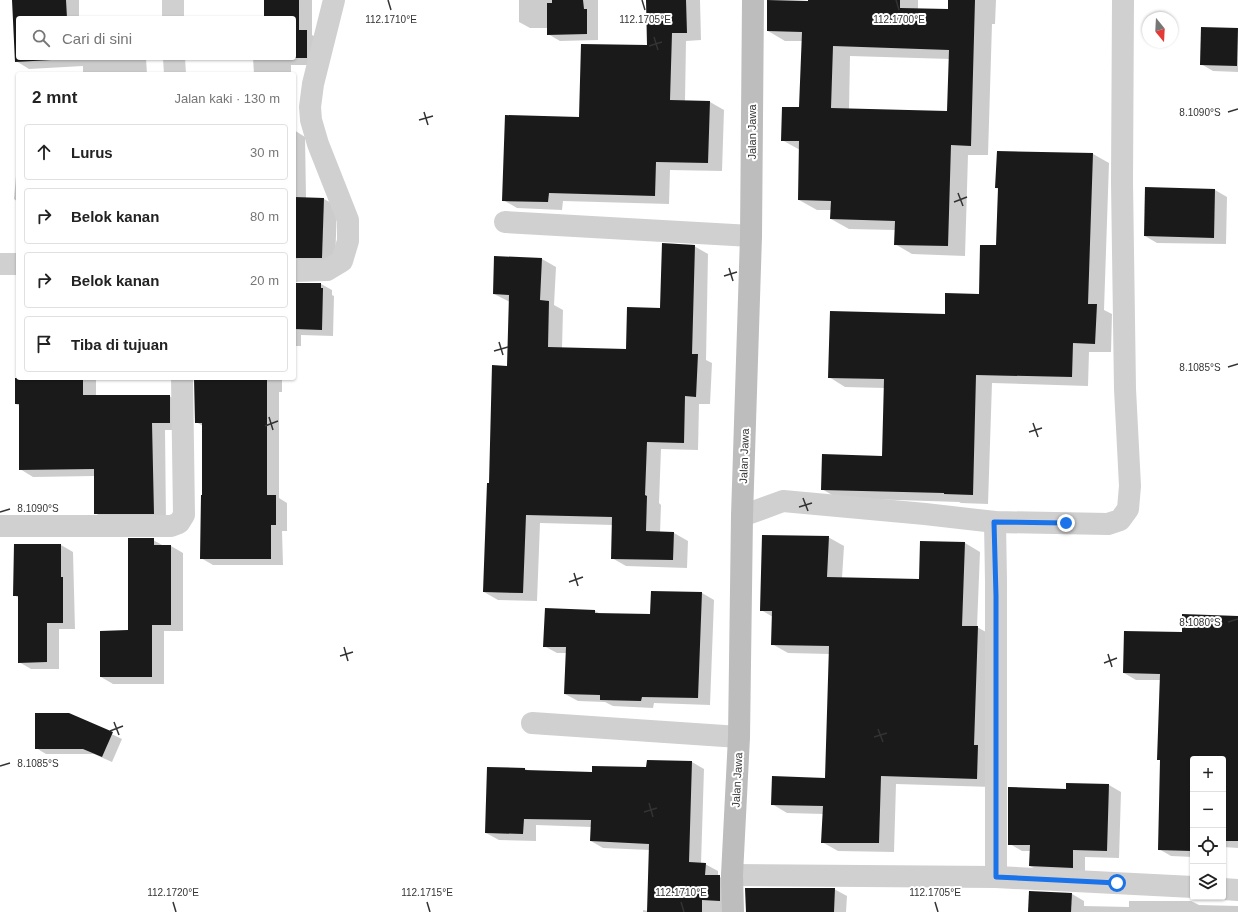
<!DOCTYPE html>
<html lang="id">
<meta charset="utf-8">
<style>
body{margin:0;font-family:Helvetica,sans-serif;background:#f6f6f6;color:#222}
.controls{position:absolute;right:12px;bottom:12px;display:grid;overflow:hidden;border-radius:4px;box-shadow:0 1px 3px #0004}
.controls button{width:36px;height:36px;display:grid;place-items:center;padding:0;border:0;border-bottom:1px solid #e0e0e0;background:#fff;color:#222;font:20px sans-serif}
.compass{position:absolute;left:1142px;top:12px;width:36px;height:36px;border-radius:50%;background:#fff;box-shadow:0 1px 3px #0004;rotate:162deg}
.stop{position:absolute;width:12px;height:12px;margin:-9px;border:3px solid #1a73e8;border-radius:50%;background:#fff}
.stop.end{background:#1a73e8;border-color:#fff;box-shadow:0 1px 4px #0008}
.list{margin:0;padding:0;list-style:none}
h2{display:flex;justify-content:space-between;align-items:center;height:52px;margin:0;padding:0 16px;font-size:17px}
h2 small{font-size:13px;font-weight:400;color:#767676}
.list li{display:grid;grid-template-columns:26px 1fr auto;gap:12px;align-items:center;box-sizing:border-box;height:56px;margin:0 8px 8px;padding:0 8px;border:1px solid #e0e0e0;border-radius:4px}
.list b{display:block;font-size:15px;white-space:nowrap}
.list em{font-size:13px;font-style:normal;color:#767676}
.icon{flex:none;width:22px;height:22px;fill:none;stroke:currentColor;stroke-width:2;stroke-linecap:round;stroke-linejoin:round}
.map{position:relative;flex:none;width:1238px;height:912px;overflow:hidden}
.search{position:absolute;background:#fff;box-shadow:0 1px 3px #0004;left:16px;top:16px;width:280px;height:44px;display:flex;align-items:center;gap:10px;box-sizing:border-box;padding:0 14px;border-radius:4px;color:#767676;font-size:15px}
.panel{position:absolute;background:#fff;box-shadow:0 1px 3px #0004;left:16px;top:72px;width:280px;height:308px;border-radius:4px}
.map>svg:first-child{display:block}
.shadow{fill:#0003;fill-rule:evenodd}
.building{fill:#1a1a1a;fill-rule:evenodd}
.lines{fill:none;stroke-linecap:round;stroke-linejoin:round}
.street{stroke:#d0d0d0;stroke-width:22}
.secondary{stroke:#bdbdbd;stroke-width:22}
.route{stroke:#1a73e8;stroke-width:5}
.ticks{fill:none;stroke:#333;stroke-width:1.5}
.labels{text-anchor:middle;stroke-width:4;stroke-linejoin:round;paint-order:stroke}
.street-label{font-size:11px;fill:#333;stroke:#fff}
.ticks-label{font-size:10px;text-anchor:middle;fill:#333;stroke:#fff;stroke-width:4;stroke-linejoin:round;paint-order:stroke}
</style>
<div class="map">
<svg width="1238" height="912" viewBox="0 0 1238 912">
<rect width="100%" height="100%" fill="#fff"/>
<!-- shadow -->
<g class="shadow">
<polygon points="13,0 79,0 79,18 18,18 18,58 146,58 147,74 83,74 83,66 29,69 16,61"/>
<polygon points="265,0 312,0 312,35 319,39 320,65 291,65 291,74 254,74 253,58 294,58 294,18 265,18"/>
<polygon points="519,0 598,0 598,40 560,41 548,34 548,28 530,28 519,22"/>
<polygon points="647,0 700,0 701,40 686,41 685,101 710,102 724,110 722,171 670,170 669,204 563,201 562,210 517,208 503,200 648,46"/>
<path d="M 809,0 L 918,0 L 918,9 L 949,10 L 949,0 L 996,0 L 995,24 L 992,24 L 988,155 L 968,155 L 965,256 L 912,254 L 895,244 L 895,230 L 849,229 L 831,219 L 832,210 L 817,210 L 799,200 L 800,150 L 782,140 L 800,108 L 803,41 L 785,41 L 768,31 L 809,2 ZM 850,56 L 950,59 L 948,112 L 849,109 Z"/>
<polygon points="1202,28 1238,29 1238,72 1213,71 1201,64"/>
<polygon points="294,130 305,137 306,198 324,199 337,206 335,265 307,266 294,258"/>
<polygon points="1093,154 1109,163 1104,310 1112,314 1111,352 1089,352 1088,386 992,383 988,504 961,503 959,502 837,498 822,489 883,457 885,388 845,387 829,377 980,295 997,246 999,189 996,188"/>
<polygon points="16,176 18,176 18,202 14,199"/>
<polygon points="1215,190 1227,197 1226,244 1157,243 1145,236"/>
<polygon points="694,246 708,254 706,360 712,363 710,404 699,404 698,450 661,449 659,503 661,505 660,533 674,533 688,541 687,568 626,566 612,558 613,525 540,523 537,601 498,600 484,592 490,484 508,367 510,302 494,294 542,259 556,267 554,305 563,310 562,348 627,350 661,309"/>
<polygon points="294,284 321,284 332,290 332,295 334,296 333,336 301,335 301,346 294,346"/>
<polygon points="16,307 18,307 18,378 96,378 96,396 169,396 183,403 183,430 165,430 166,521 108,521 95,513 95,476 33,477 20,469 20,406 16,404"/>
<polygon points="195,378 282,378 282,392 279,392 279,498 287,503 287,531 282,531 283,565 213,565 201,558 203,426 196,422"/>
<polygon points="828,537 844,546 842,578 920,580 965,543 980,552 977,627 993,636 992,787 896,784 894,852 838,851 822,842 824,814 787,813 772,804 826,779 830,654 788,653 772,644 773,617 761,610"/>
<polygon points="153,540 164,546 171,546 183,553 183,631 164,631 164,684 113,684 101,677 129,631"/>
<polygon points="61,545 73,552 75,629 59,629 59,669 31,669 19,662 19,598 14,595"/>
<polygon points="702,593 714,600 710,705 654,703 653,708 613,706 605,702 578,701 565,694 567,653 557,653 544,646 546,609 595,611 601,614 651,615"/>
<polygon points="1238,617 1238,848 1223,847 1223,759 1193,759 1193,857 1171,856 1159,849 1161,761 1158,759 1160,680 1136,680 1124,673 1182,633"/>
<polygon points="69,714 122,739 112,762 94,754 46,754 36,748"/>
<polygon points="692,762 704,769 701,864 705,864 718,871 718,876 732,883 732,912 643,912 643,910 648,911 650,850 603,848 591,841 591,827 536,825 536,841 499,840 486,833 488,768 525,769 530,771 593,773 647,768"/>
<polygon points="1109,785 1121,792 1119,858 1085,857 1085,875 1043,873 1030,866 1031,851 1022,851 1010,844"/>
<polygon points="834,889 847,896 846,912 746,912"/>
<polygon points="1072,894 1084,901 1084,906 1129,907 1129,901 1191,901 1199,905 1238,906 1238,912 1029,912"/>
</g>
<!-- building -->
<g class="building">
<polygon points="12,0 66,0 67,18 18,18 18,58 69,58 69,59 15,62"/>
<polygon points="264,0 299,0 299,30 307,30 307,58 264,58 294,58 294,18 264,18"/>
<polygon points="552,0 583,0 584,9 587,9 587,34 547,35 547,3 552,3"/>
<polygon points="646,0 686,0 687,33 672,33 670,100 710,101 708,163 656,162 655,196 549,193 548,202 502,201 505,115 579,117 581,44 647,45"/>
<path d="M 767,0 L 808,1 L 808,0 L 900,0 L 900,8 L 948,9 L 948,0 L 975,0 L 971,146 L 951,145 L 948,246 L 894,245 L 895,221 L 830,219 L 831,201 L 798,200 L 799,141 L 781,141 L 782,107 L 799,107 L 802,32 L 767,31 ZM 833,46 L 949,50 L 947,111 L 831,108 Z"/>
<polygon points="1201,27 1238,28 1237,66 1200,65"/>
<polygon points="997,151 1093,153 1088,304 1097,304 1095,344 1073,343 1072,377 976,375 973,495 944,494 944,493 821,490 822,454 882,456 884,379 828,378 830,311 945,314 945,293 979,294 980,245 996,245 998,188 995,188"/>
<polygon points="1145,187 1215,189 1214,238 1144,236"/>
<polygon points="294,197 324,198 322,258 294,258"/>
<polygon points="662,243 695,245 692,354 698,354 696,397 685,396 684,443 647,442 645,495 647,496 646,531 674,532 673,560 611,559 612,517 526,515 523,593 483,592 487,483 489,483 492,365 507,366 509,295 493,294 494,256 542,258 540,300 549,301 548,347 626,349 627,307 660,308"/>
<polygon points="294,283 321,283 321,288 323,288 322,330 294,329"/>
<polygon points="15,378 83,378 83,395 170,395 170,423 152,423 154,514 94,514 94,469 19,470 19,404 15,404"/>
<polygon points="194,378 267,378 267,495 276,495 276,525 271,525 271,559 200,559 201,495 202,495 202,423 195,423"/>
<polygon points="762,535 829,536 827,577 919,579 920,541 965,542 962,626 978,626 974,745 978,745 977,779 881,776 879,843 821,843 823,806 771,805 772,776 825,778 829,646 771,645 772,611 760,611"/>
<polygon points="128,538 154,538 154,545 171,545 171,625 152,625 152,677 100,677 100,631 128,630"/>
<polygon points="14,544 61,544 61,577 63,577 63,623 47,623 47,662 18,663 18,596 13,596"/>
<polygon points="651,591 702,592 698,698 642,697 641,701 600,700 600,695 564,694 566,647 543,647 545,608 595,610 595,613 650,614"/>
<polygon points="1182,614 1238,616 1238,841 1223,841 1223,759 1193,759 1192,851 1158,850 1160,760 1157,760 1160,674 1123,673 1124,631 1182,632"/>
<polygon points="35,713 69,713 113,732 102,757 83,749 35,749"/>
<polygon points="647,760 692,761 689,862 706,863 705,875 720,875 720,901 702,900 702,912 647,912 649,844 590,841 591,820 524,819 523,834 485,833 487,767 525,768 525,770 592,772 592,766 646,767"/>
<polygon points="1066,783 1109,784 1107,851 1073,850 1073,868 1029,866 1030,845 1008,845 1008,787 1066,789"/>
<polygon points="745,888 835,888 834,912 746,912"/>
<polygon points="1029,891 1072,893 1071,912 1028,912"/>
</g>
<g class="lines">
<!-- street -->
<g class="street">
<polyline points="173,0 173,18"/>
<polyline points="174,58 175,74"/>
<polyline points="505,222 751,236"/>
<polyline points="0,264 18,264"/>
<polyline points="294,271 327,270 342,261 348,241 348,220 318,144 311,120 310,107 313,84 334,0"/>
<polyline points="742,516 783,501 925,514 995,522 1108,524 1120,520 1128,509 1130,486 1125,389 1122,182 1123,0"/>
<polyline points="995,522 996,581 996,877"/>
<polyline points="0,526 171,526 179,523 184,515 182,378"/>
<polyline points="532,723 739,737"/>
<polyline points="732,875 996,877 1193,887"/>
<polyline points="1223,889 1238,890"/>
</g>
<!-- secondary -->
<polyline class="secondary" points="733,912 732,875 739,737 742,516 751,236 753,0"/>
</g>
<g class="lines">
<!-- route -->
<polyline class="route" points="1066,523 994,522 996,596 996,877 1117,883"/>
</g>
<!-- ticks -->
<path class="ticks" d="M 388,0 L 391,10M 642,0 L 645,10M 896,0 L 899,10M 654,37 L 658,50M 649,46 L 662,42M 424,112 L 428,125M 1228,112 L 1238,109M 419,120 L 433,116M 958,193 L 963,206M 954,202 L 967,197M 729,268 L 733,281M 724,276 L 737,272M 499,342 L 503,355M 494,351 L 508,347M 1228,367 L 1238,364M 269,417 L 273,430M 1033,423 L 1038,437M 265,426 L 278,421M 1029,432 L 1042,428M 803,498 L 808,511M 799,507 L 812,503M 0,512 L 10,509M 574,573 L 578,586M 569,582 L 583,577M 1228,622 L 1238,619M 344,647 L 348,661M 1108,654 L 1112,667M 340,656 L 353,652M 1104,663 L 1117,658M 114,722 L 119,735M 878,729 L 883,742M 110,731 L 123,726M 874,737 L 887,733M 0,766 L 10,763M 649,803 L 653,817M 644,812 L 657,808M 173,902 L 176,912M 427,902 L 430,912M 681,902 L 684,912M 935,902 L 938,912"/>
<g class="labels">
<!-- street labels -->
<g class="street-label">
<text transform="translate(752 132) rotate(-90)" y="4">Jalan Jawa</text>
<text transform="translate(744 456) rotate(-88)" y="4">Jalan Jawa</text>
<text transform="translate(737 780) rotate(-87)" y="4">Jalan Jawa</text>
</g>
</g>
<g class="ticks-label">
<text x="391" y="23">112.1710°E</text>
<text x="645" y="23">112.1705°E</text>
<text x="899" y="23">112.1700°E</text>
<text x="1200" y="116">8.1090°S</text>
<text x="1200" y="371">8.1085°S</text>
<text x="38" y="512">8.1090°S</text>
<text x="1200" y="626">8.1080°S</text>
<text x="38" y="767">8.1085°S</text>
<text x="173" y="896">112.1720°E</text>
<text x="427" y="896">112.1715°E</text>
<text x="681" y="896">112.1710°E</text>
<text x="935" y="896">112.1705°E</text>
</g>
</svg>
<div class="controls">
<button>+</button>
<button>−</button>
<button><svg class="icon" aria-label="locate" viewBox="0 0 24 24"><circle cx="12" cy="12" r="6"/><path d="M12 2v4M12 18v4M2 12h4M18 12h4"/></svg></button>
<button><svg class="icon" aria-label="layers" viewBox="0 0 24 24"><path d="M12 4l9 5-9 5-9-5zM3 14l9 5 9-5"/></svg></button>
</div>
<svg class="compass" viewBox="-18 -18 36 36"><path d="M0-13l5 13h-10z" fill="#e53935"/><path d="M0 13l5-13h-10z" fill="#767676"/></svg>
<div class="stop" style="left:1117px;top:883px"></div>
<div class="stop end" style="left:1066px;top:523px"></div>
<div class="search"><svg class="icon" aria-label="search" viewBox="0 0 24 24"><circle cx="10" cy="10" r="6"/><path d="M15 15l6 6"/></svg>Cari di sini</div>
<section class="panel">
<h2>2 mnt<small>Jalan kaki · 130 m</small></h2>
<ul class="list">
<li><svg class="icon" aria-label="ahead" viewBox="0 0 24 24"><path d="M12 20V5M6 11l6-6 6 6"/></svg><div><b>Lurus</b></div><em>30 m</em></li>
<li><svg class="icon" aria-label="right" viewBox="0 0 24 24"><path d="M7 20v-9h11M14 6l5 5-5 5"/></svg><div><b>Belok kanan</b></div><em>80 m</em></li>
<li><svg class="icon" aria-label="right" viewBox="0 0 24 24"><path d="M7 20v-9h11M14 6l5 5-5 5"/></svg><div><b>Belok kanan</b></div><em>20 m</em></li>
<li><svg class="icon" aria-label="arrive" viewBox="0 0 24 24"><path d="M6 21V4h12l-3 4 3 4H6"/></svg><div><b>Tiba di tujuan</b></div></li>
</ul>
</section>
</div>
